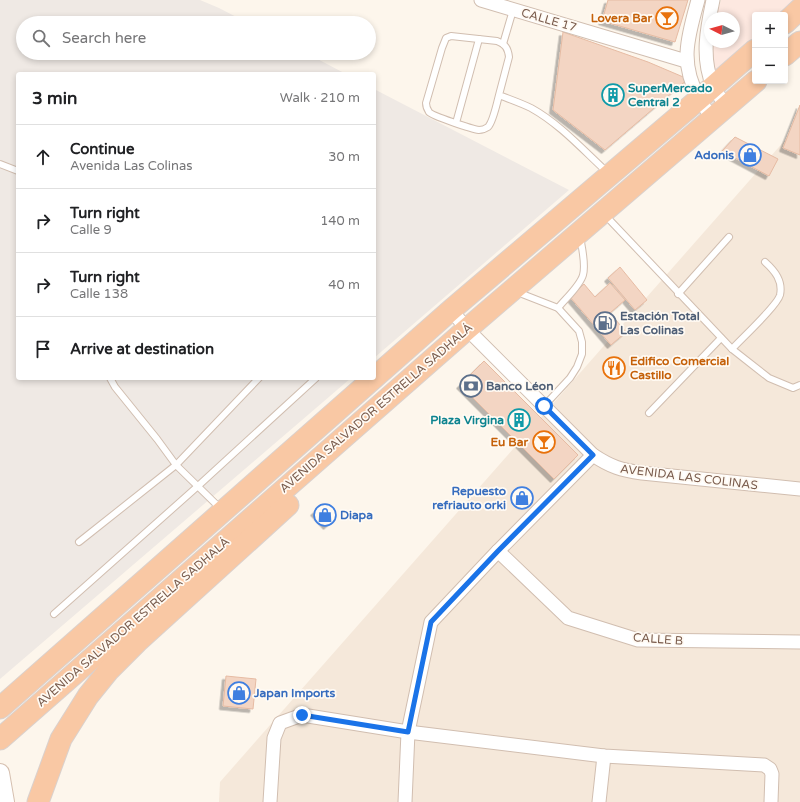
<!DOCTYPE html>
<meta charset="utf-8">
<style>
body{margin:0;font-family:"Varela Round",sans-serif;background:#f6f6f6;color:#202124}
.controls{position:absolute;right:12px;top:12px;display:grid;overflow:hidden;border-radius:4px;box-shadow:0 2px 6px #0003}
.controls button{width:36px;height:36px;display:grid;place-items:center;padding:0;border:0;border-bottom:1px solid #e0e0e0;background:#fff;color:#202124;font:20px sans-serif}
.compass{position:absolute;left:704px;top:12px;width:36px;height:36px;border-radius:50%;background:#fff;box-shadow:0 2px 6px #0003;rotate:276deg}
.stop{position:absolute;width:12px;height:12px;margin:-9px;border:3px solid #1a73e8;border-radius:50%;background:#fff}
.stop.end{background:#1a73e8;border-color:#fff;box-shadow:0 1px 4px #0008}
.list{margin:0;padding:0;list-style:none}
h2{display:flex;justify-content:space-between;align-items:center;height:52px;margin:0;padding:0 16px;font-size:17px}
h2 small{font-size:13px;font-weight:400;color:#757577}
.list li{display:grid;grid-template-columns:26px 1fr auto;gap:12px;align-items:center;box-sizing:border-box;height:64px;padding:0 16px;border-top:1px solid #e0e0e0}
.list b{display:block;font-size:15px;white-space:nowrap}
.list p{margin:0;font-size:13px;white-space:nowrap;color:#757577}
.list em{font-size:13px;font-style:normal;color:#757577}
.icon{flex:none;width:22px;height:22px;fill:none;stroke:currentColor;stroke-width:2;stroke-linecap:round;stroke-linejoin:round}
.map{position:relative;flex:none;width:800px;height:802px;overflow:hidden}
.search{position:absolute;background:#fff;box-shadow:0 2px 6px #0003;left:16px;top:16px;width:360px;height:44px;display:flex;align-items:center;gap:10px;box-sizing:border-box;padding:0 14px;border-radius:22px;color:#757577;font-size:15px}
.panel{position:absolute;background:#fff;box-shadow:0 2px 6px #0003;left:16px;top:72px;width:360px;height:308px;border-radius:4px}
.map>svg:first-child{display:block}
.residential{fill:#f5e8da}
.commercial{fill:#fde8e0}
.industrial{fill:#efe9e4}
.building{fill:#f3d5c3;stroke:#e6bba3;filter:url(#shadow)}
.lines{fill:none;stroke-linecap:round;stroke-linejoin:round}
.service-casing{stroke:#d1beb0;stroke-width:8}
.minor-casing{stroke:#d1beb0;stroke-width:15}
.secondary-casing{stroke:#d6c0b0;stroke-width:20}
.trunk-casing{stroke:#dad1cd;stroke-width:23}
.service{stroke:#fff;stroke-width:6}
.minor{stroke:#fff;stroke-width:13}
.secondary{stroke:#fff;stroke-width:18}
.trunk{stroke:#f9c8a4;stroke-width:21}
.route{stroke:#1a73e8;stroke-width:5}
.labels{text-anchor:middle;stroke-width:3.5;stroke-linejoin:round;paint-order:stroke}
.food-label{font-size:12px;font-weight:bold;fill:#c56008;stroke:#fffaf3;text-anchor:end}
.street-label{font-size:12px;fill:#7a5c4d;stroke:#fffaf3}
.culture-label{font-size:12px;font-weight:bold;fill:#0d838f;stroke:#fffaf3;text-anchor:start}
.shop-label{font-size:12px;font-weight:bold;fill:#366cbe;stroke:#fffaf3;text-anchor:end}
.service-label{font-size:12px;font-weight:bold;fill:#4e5e75;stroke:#fffaf3;text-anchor:start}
</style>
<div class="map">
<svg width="800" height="802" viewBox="0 0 800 802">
<defs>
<filter id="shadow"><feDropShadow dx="-3.5" dy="3.5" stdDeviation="0" flood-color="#0004"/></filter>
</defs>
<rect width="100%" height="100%" fill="#fdf6ec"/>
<!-- residential -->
<polygon class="residential" points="800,123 800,802 219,802 220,782"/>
<!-- commercial -->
<polygon class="commercial" points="721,0 794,0 778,15 755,15 755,36 710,77 710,42 734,42 734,18 716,18"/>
<!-- industrial -->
<g class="industrial">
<polygon points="0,0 200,0 219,8 248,23 23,23 23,53 306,53 346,74 18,74 18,378 351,378 0,679"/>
<polygon points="374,89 569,190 374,358"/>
</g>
<!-- building -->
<g class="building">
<polygon points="608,0 688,0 675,42 602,21"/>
<polygon points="563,32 648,62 688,79 605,150 553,110"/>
<polygon points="800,105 800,155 783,148"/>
<polygon points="735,137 778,159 769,176 722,151"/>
<polygon points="620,267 647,300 635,310 608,278"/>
<polygon points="610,283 625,300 610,313 626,332 611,345 570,297 584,284 595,297"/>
<polygon points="484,361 578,455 554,479 460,385"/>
<polygon points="323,504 336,518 327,526 314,512"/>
<polygon points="226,676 256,679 253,709 223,706"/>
</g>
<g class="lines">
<!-- service casing -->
<g class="service-casing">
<g id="service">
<polyline points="503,44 513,10"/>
<path d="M 499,95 C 497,103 493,122 488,127 C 485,129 482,130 479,130 C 472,129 432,116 429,112 C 427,109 426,106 426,103 L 442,48 L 446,38 L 451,36 L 497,41 C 505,44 508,48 509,57 L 499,95 C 509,99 521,103 531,108 C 560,124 583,150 607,172"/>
<polyline points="456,123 479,39"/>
<polyline points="0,164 18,171"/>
<polyline points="605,215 732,349 769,378 793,388 800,385"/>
<polyline points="517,292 558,308 579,331 582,342 582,354 577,367 570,378 544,406"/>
<polyline points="678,294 729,237"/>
<path d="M 558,308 C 565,299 580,286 583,275 C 586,264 582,248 580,237"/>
<path d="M 732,349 C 741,339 777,306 780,295 C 783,281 775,271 765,262"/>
<polyline points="110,378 115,387 157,439 176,465 221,509"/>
<polyline points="649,413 721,338"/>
<polyline points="79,542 176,465 259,378"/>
<polyline points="54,614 198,486 316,378"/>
</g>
</g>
<!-- minor casing -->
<g class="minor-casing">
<g id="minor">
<polyline points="481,0 686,61"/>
<path d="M 698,0 C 688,36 679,63 699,98 C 702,105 708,112 713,118"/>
<path d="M 713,0 C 707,28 701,58 713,86 C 716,93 722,100 727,106"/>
<path d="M 451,310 L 467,329 L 593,455 C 611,467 621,470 642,473 L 800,489"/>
<polyline points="498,551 568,618 638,640 800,642"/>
<polyline points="270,802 274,738 280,723 302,715 408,732 604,756 764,765 770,769 772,774 771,802"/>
<polyline points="405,802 408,732 431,622 498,551 593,455"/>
<polyline points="599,802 604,756"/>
</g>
</g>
<!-- secondary casing -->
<g class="secondary-casing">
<polyline id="secondary" points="0,773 5,802"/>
</g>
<!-- trunk casing -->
<g class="trunk-casing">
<g id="trunk">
<polyline points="785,23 800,9"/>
<polyline points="785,55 800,42"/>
<polyline points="0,708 451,310 699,99 755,50"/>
<polyline points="0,739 467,329 756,81"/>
<polyline points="38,802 61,739 88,696 109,670 137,642 288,505"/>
</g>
</g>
<!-- service -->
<use href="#service" class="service"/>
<!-- minor -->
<use href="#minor" class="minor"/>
<!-- secondary -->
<use href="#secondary" class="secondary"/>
<!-- trunk -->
<use href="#trunk" class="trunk"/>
</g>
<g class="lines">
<!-- route -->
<polyline class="route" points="302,715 408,732 431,622 498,551 593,455 544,406"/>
</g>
<!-- icons -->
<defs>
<g id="bar-ring" transform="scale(1.15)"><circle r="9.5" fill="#fffaf3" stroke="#e8710a" stroke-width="1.5"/><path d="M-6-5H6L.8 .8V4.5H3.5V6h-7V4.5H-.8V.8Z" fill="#e8710a"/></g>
<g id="building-ring" transform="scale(1.15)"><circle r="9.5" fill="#fffaf3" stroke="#0f9aa8" stroke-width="1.5"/><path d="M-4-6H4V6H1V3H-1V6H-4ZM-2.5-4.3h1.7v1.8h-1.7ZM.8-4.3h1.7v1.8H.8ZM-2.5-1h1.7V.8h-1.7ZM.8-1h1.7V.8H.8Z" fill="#0f9aa8"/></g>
<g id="shop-ring" transform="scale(1.15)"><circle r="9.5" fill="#fffaf3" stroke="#3f7fe0" stroke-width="1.5"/><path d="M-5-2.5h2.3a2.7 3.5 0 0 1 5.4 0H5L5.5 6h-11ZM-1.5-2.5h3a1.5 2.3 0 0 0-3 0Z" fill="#3f7fe0"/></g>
<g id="fuel-ring" transform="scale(1.15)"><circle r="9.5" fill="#fffaf3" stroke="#5c6f8a" stroke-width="1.5"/><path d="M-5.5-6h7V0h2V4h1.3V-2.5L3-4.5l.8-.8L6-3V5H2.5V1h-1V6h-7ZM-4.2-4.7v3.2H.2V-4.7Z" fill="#5c6f8a"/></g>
<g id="restaurant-ring" transform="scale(1.15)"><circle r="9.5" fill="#fffaf3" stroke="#e8710a" stroke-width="1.5"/><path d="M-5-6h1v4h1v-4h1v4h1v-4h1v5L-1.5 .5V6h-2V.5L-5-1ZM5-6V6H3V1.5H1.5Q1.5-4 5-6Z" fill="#e8710a"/></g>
<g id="bank-ring" transform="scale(1.15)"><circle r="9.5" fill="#fffaf3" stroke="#5c6f8a" stroke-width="1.5"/><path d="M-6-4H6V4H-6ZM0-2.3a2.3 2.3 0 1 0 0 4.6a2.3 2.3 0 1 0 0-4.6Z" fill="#5c6f8a"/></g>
</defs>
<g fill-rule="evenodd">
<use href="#bar-ring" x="667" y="18"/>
<use href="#building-ring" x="613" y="95"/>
<use href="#shop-ring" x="750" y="155"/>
<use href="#fuel-ring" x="605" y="323"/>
<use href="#restaurant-ring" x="614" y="368"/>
<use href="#bank-ring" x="471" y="386"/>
<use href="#building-ring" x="519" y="420"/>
<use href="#bar-ring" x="544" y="442"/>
<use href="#shop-ring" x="522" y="498"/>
<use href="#shop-ring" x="325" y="515"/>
<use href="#shop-ring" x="239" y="693"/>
</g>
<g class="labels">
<!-- food labels -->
<g class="food-label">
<text x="652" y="22">Lovera Bar</text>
<text x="630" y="365" text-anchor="start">Edifico Comercial<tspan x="630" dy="14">Castillo</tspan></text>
<text x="528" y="446">Eu Bar</text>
</g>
<!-- street labels -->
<g class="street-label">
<text transform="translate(549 20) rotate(16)" y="4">CALLE 17</text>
<text transform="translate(376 408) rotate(-41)" y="4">AVENIDA SALVADOR ESTRELLA SADHALÁ</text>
<text transform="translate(689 477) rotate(7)" y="4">AVENIDA LAS COLINAS</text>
<text transform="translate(133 622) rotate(-41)" y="4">AVENIDA SALVADOR ESTRELLA SADHALÁ</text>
<text transform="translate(658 639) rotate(4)" y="4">CALLE B</text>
</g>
<!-- culture labels -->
<g class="culture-label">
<text x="628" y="92">SuperMercado<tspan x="628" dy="14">Central 2</tspan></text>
<text x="504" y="424" text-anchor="end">Plaza Virgina</text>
</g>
<!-- shop labels -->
<g class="shop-label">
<text x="734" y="159">Adonis</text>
<text x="506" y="495">Repuesto<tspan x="506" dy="14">refriauto orki</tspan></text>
<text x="340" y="519" text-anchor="start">Diapa</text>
<text x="254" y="697" text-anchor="start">Japan Imports</text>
</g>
<!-- service labels -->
<g class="service-label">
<text x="620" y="320">Estación Total<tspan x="620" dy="14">Las Colinas</tspan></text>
<text x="486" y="390">Banco Léon</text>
</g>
</g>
</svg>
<div class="controls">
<button>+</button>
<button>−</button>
</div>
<svg class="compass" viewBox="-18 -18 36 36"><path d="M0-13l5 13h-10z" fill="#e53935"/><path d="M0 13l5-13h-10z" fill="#757577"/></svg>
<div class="stop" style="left:544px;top:406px"></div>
<div class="stop end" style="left:302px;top:715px"></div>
<div class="search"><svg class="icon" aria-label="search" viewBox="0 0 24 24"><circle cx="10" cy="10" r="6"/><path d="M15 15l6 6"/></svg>Search here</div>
<section class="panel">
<h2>3 min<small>Walk · 210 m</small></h2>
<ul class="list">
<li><svg class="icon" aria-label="ahead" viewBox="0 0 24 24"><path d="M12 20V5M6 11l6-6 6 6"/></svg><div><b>Continue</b><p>Avenida Las Colinas</p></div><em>30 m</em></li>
<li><svg class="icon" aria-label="right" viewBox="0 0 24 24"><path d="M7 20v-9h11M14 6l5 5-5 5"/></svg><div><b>Turn right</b><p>Calle 9</p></div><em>140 m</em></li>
<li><svg class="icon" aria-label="right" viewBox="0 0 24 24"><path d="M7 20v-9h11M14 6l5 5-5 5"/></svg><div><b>Turn right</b><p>Calle 138</p></div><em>40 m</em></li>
<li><svg class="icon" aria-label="arrive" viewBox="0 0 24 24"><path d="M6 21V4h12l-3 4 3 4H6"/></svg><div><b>Arrive at destination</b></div></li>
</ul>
</section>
</div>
